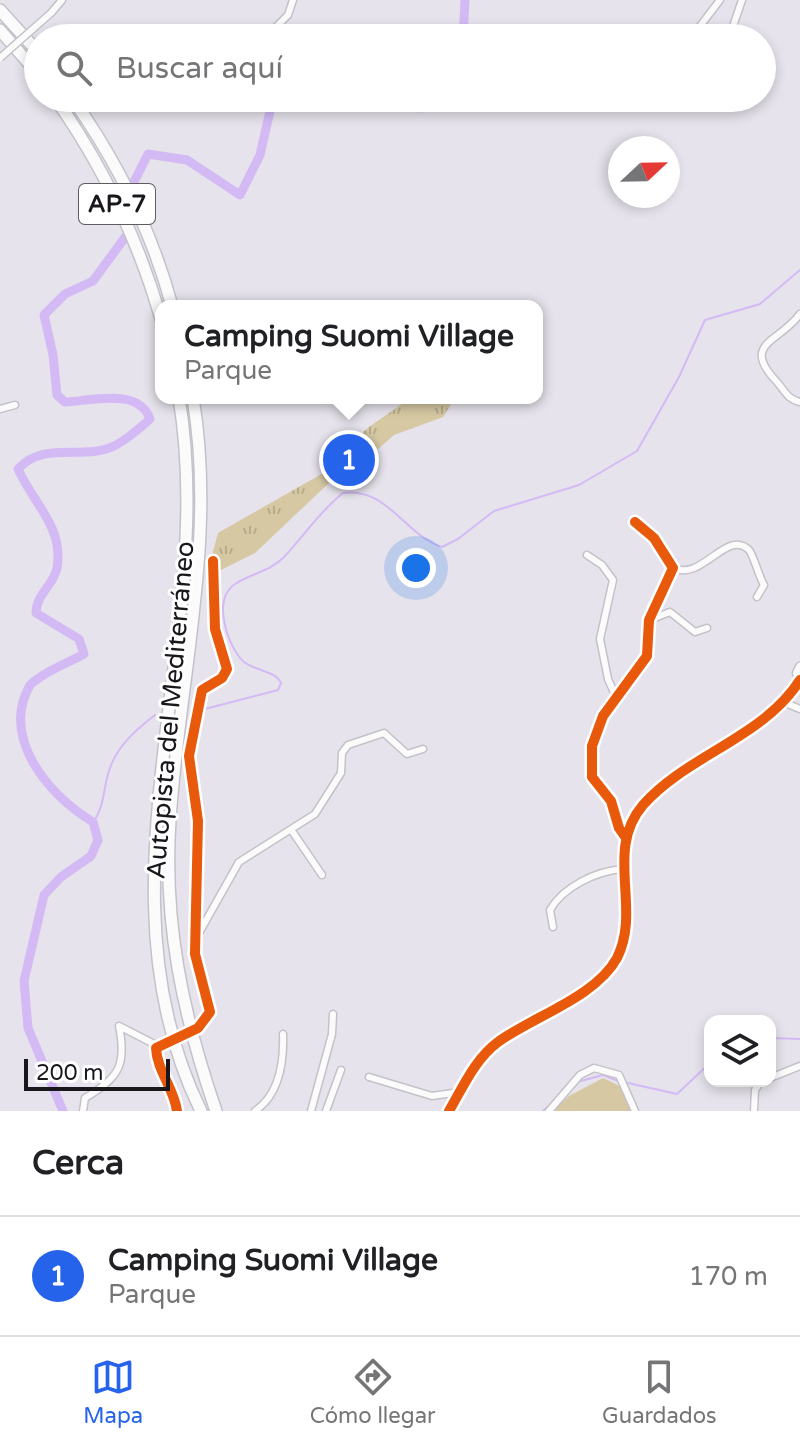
<!DOCTYPE html>
<html lang="es">
<meta charset="utf-8">
<style>
body{margin:0;font-family:"Varela Round",sans-serif;background:#f2f2f2;color:#202124}
.controls{position:absolute;right:24px;bottom:24px;display:grid;overflow:hidden;border-radius:16px;box-shadow:0 4px 12px #0003}
.controls button{width:72px;height:72px;display:grid;place-items:center;padding:0;border:0;border-bottom:2px solid #e0e0e0;background:#fff;color:#202124;font:40px sans-serif}
.compass{position:absolute;left:608px;top:136px;width:72px;height:72px;border-radius:50%;background:#fff;box-shadow:0 4px 12px #0003;rotate:68deg}
.scale{position:absolute;left:24px;bottom:20px;width:146px;box-sizing:border-box;padding-left:8px;border:4px solid #19161c;border-top:0;font-size:22px;line-height:28px;white-space:nowrap;color:#19161c;-webkit-text-stroke:6px #fff;paint-order:stroke}
.you{position:absolute;left:416px;top:568px;width:28px;height:28px;margin:-20px;border:6px solid #fff;border-radius:50%;background:#1a73e8;box-shadow:0 0 0 12px #1a73e833}
.badge{display:grid;place-items:center;width:52px;height:52px;border-radius:50%;background:#2563eb;color:#fff;font-size:26px;font-weight:700}
.pin{position:absolute;translate:-50% -50%;border:4px solid #fff;box-shadow:0 2px 8px #0006}
.popup{position:absolute;left:155px;top:300px;width:388px;height:104px;box-sizing:border-box;display:grid;place-content:center;border-radius:16px;background:#fff;filter:drop-shadow(0 2px 6px #0005);font-size:26px;white-space:nowrap;color:#757577}
.popup b{font-size:30px;color:#202124}
.popup::after{content:'';position:absolute;left:50%;top:100%;margin-left:-16px;border:16px solid transparent;border-top-color:#fff}
.list{margin:0;padding:0;list-style:none}
h2{display:flex;justify-content:space-between;align-items:center;height:104px;margin:0;padding:0 32px;font-size:34px}
h2 small{font-size:26px;font-weight:400;color:#757577}
.list li{display:grid;grid-template-columns:52px 1fr auto;gap:24px;align-items:center;box-sizing:border-box;height:120px;padding:0 32px;border-top:2px solid #e0e0e0}
.list b{display:block;font-size:30px;white-space:nowrap}
.list p{margin:0;font-size:26px;white-space:nowrap;color:#757577}
.list em{font-size:26px;font-style:normal;color:#757577}
.icon{flex:none;width:44px;height:44px;fill:none;stroke:currentColor;stroke-width:2;stroke-linecap:round;stroke-linejoin:round}
.map{position:relative;flex:none;width:800px;height:1111px;overflow:hidden}
.search{position:absolute;background:#fff;box-shadow:0 4px 12px #0003;left:24px;right:24px;top:24px;height:88px;display:flex;align-items:center;gap:20px;box-sizing:border-box;padding:0 28px;border-radius:44px;color:#757577;font-size:30px}
.sheet{height:224px;background:#fff}
nav{display:flex;justify-content:space-around;align-items:center;box-sizing:border-box;height:112px;border-top:2px solid #e0e0e0;background:#fff;font-size:22px;color:#757577}
nav a{display:grid;justify-items:center;gap:4px}
nav .on{color:#2563eb}
.map>svg:first-child{display:block}
.green{fill:#d6c8a3}
.park{fill:url(#park-tufts)}
.lines{fill:none;stroke-linecap:round;stroke-linejoin:round}
.stream{stroke:#d3baf5;stroke-width:2}
.river{stroke:#d3baf5;stroke-width:9}
.street-casing{stroke:#c4c2c8;stroke-width:9}
.secondary-casing{stroke:#c4c2c8;stroke-width:11}
.highway-casing{stroke:#c4c2c8;stroke-width:14}
.street{stroke:#fbfbfc;stroke-width:6}
.secondary{stroke:#fbfbfc;stroke-width:8}
.highway{stroke:#fbfbfc;stroke-width:11}
.street-bridge-casing{stroke:#c4c2c8;stroke-width:9;stroke-linecap:butt}
.street-bridge{stroke:#fbfbfc;stroke-width:6}
.cycleway-casing{stroke:#fff;stroke-width:15}
.cycleway{stroke:#e8590c;stroke-width:10}
.labels{text-anchor:middle;stroke-width:6;stroke-linejoin:round;paint-order:stroke}
.shield{fill:#fff;stroke:#5e5c60;stroke-width:2}
.shield-label{font-size:24px;font-weight:bold;fill:#19161c}
.street-label{font-size:26px;fill:#19161c;stroke:#fff}
</style>
<div class="map">
<svg width="800" height="1111" viewBox="0 0 800 1111">
<defs>
<pattern id="park-tufts" width="24" height="20" patternUnits="userSpaceOnUse" patternTransform="scale(2)"><rect width="24" height="20" fill="#d6c8a3"/><path d="M3 7l-1-3M5 7V3M7 7l1-3M15 17l-1-3M17 17v-4M19 17l1-3" fill="none" stroke="#b7ab8c"/></pattern>
</defs>
<rect width="100%" height="100%" fill="#e6e3ec"/>
<!-- green -->
<polygon class="green" points="603,1078 624,1088 632,1111 553,1111 569,1096"/>
<!-- park -->
<polygon class="park" points="421,398 455,398 443,417 394,435 354,470 331,481 255,553 219,571 210,563 218,533 325,472 341,451 369,427 402,404"/>
<g class="lines">
<!-- stream -->
<g class="stream">
<path d="M 205,709 L 278,690 L 281,683 C 274,669 250,671 240,658 C 227,641 212,600 235,584 C 250,574 271,571 284,557 C 304,536 319,512 343,493 C 388,487 403,534 442,547 L 458,539 L 494,511 L 579,485 L 637,451 L 679,377 L 705,320 L 760,304 L 800,270"/>
<path d="M 93,822 C 105,807 103,786 110,768 C 118,745 137,729 155,715"/>
<polyline points="770,1038 800,1039"/>
<polyline points="577,1082 603,1075 621,1082"/>
<polyline points="628,1083 677,1094 710,1063"/>
<polyline points="543,1111 551,1104"/>
</g>
<!-- river -->
<g class="river">
<polyline points="463,38 465,0"/>
<path d="M 377,98 C 404,108 430,114 456,98"/>
<polyline points="133,184 148,154 187,160 240,195 260,155 273,98"/>
<path d="M 63,1111 L 28,1028 L 24,981 L 44,895 L 61,877 L 91,856 L 98,840 L 93,822 C 49,796 0,738 30,685 C 45,671 66,664 84,654 L 79,639 L 36,613 C 36,594 54,585 57,568 C 64,527 33,503 18,469 C 44,440 83,461 114,446 C 126,440 139,429 150,419 C 139,387 90,401 65,402 L 57,395 L 53,355 L 44,315 L 65,294 L 93,281 L 126,236"/>
</g>
<!-- street casing -->
<g class="street-casing">
<g id="street">
<polyline points="51,13 62,0"/>
<polyline points="265,38 288,15 293,0"/>
<polyline points="691,38 720,0"/>
<polyline points="729,38 742,0"/>
<polyline points="665,98 668,104"/>
<path d="M 800,314 C 779,343 740,343 777,382 C 785,391 787,399 800,402"/>
<polyline points="0,409 15,405"/>
<polyline points="587,555 602,565 613,580 600,639 608,679 616,697"/>
<path d="M 673,568 C 702,582 727,528 749,550 C 753,554 759,577 764,585 L 757,597"/>
<polyline points="649,620 670,612 695,632 707,628"/>
<polyline points="783,702 800,709"/>
<polyline points="292,831 322,875"/>
<polyline points="626,838 619,828 611,801 592,777 592,746 603,716 647,656 649,620 673,568 654,538 635,522"/>
<path d="M 553,927 L 550,910 C 563,887 596,871 623,869"/>
<polyline points="195,940 239,862 315,814 341,773 342,753 348,745 384,733 407,754 423,749"/>
<polyline points="191,1031 206,1022 210,1012 195,954 198,821 189,756 202,690 222,678 227,669 215,629 213,561"/>
<polyline points="167,1041 160,1044 156,1055 174,1091 177,1111"/>
<polyline points="369,1077 432,1096 460,1092"/>
<polyline points="770,1078 800,1066"/>
<path d="M 83,1111 L 85,1098 C 119,1078 127,1065 119,1026 L 158,1046"/>
<path d="M 255,1111 C 280,1094 284,1062 283,1034"/>
<polyline points="311,1111 332,1034 333,1014"/>
<polyline points="326,1111 341,1070"/>
<polyline points="549,1111 580,1075 594,1068 619,1075 635,1111"/>
<polyline points="754,1111 755,1090 761,1081"/>
</g>
</g>
<!-- secondary casing -->
<g class="secondary-casing">
<g id="secondary">
<polyline points="800,680 797,673 800,667"/>
<path d="M 449,1111 C 463,1087 475,1059 498,1042 C 532,1017 596,997 617,958 C 642,909 604,850 643,805 C 687,755 763,738 800,680"/>
</g>
</g>
<!-- highway casing -->
<g class="highway-casing">
<g id="highway">
<polyline points="0,10 38,52"/>
<polyline points="0,30 38,74"/>
<path d="M 55,98 C 103,166 138,239 161,319"/>
<path d="M 72,98 C 116,160 152,232 172,306"/>
<path d="M 179,398 C 219,634 89,884 201,1111"/>
<path d="M 193,398 C 217,540 179,679 170,820 C 163,923 183,1015 216,1111"/>
</g>
</g>
<!-- street -->
<use href="#street" class="street"/>
<!-- secondary -->
<use href="#secondary" class="secondary"/>
<!-- highway -->
<use href="#highway" class="highway"/>
<!-- street-bridge casing -->
<g class="street-bridge-casing">
<polyline id="street-bridge" points="0,58 51,13"/>
</g>
<!-- street-bridge -->
<use href="#street-bridge" class="street-bridge"/>
<!-- cycleway casing -->
<g class="cycleway-casing">
<g id="cycleway">
<polyline points="626,838 619,828 611,801 592,777 592,746 603,716 647,656 649,620 673,568 654,538 635,522"/>
<path d="M 177,1111 C 174,1088 157,1071 156,1048 L 198,1028 L 210,1012 L 195,954 L 198,821 L 189,756 L 202,690 L 222,678 L 227,669 L 215,629 L 213,561"/>
<path d="M 449,1111 C 463,1087 475,1059 498,1042 C 532,1017 596,997 617,958 C 642,909 604,850 643,805 C 687,755 763,738 800,680"/>
</g>
</g>
<!-- cycleway -->
<use href="#cycleway" class="cycleway"/>
</g>
<g class="labels">
<!-- shield labels -->
<rect class="shield" x="79" y="184" width="76" height="40" rx="6"/>
<g class="shield-label">
<text x="117" y="212">AP-7</text>
</g>
<!-- street labels -->
<g class="street-label">
<text transform="translate(170 710) rotate(-85)" y="9">Autopista del Mediterráneo</text>
</g>
</g>
</svg>
<div class="controls">
<button><svg class="icon" aria-label="layers" viewBox="0 0 24 24"><path d="M12 4l9 5-9 5-9-5zM3 14l9 5 9-5"/></svg></button>
</div>
<svg class="compass" viewBox="-18 -18 36 36"><path d="M0-13l5 13h-10z" fill="#e53935"/><path d="M0 13l5-13h-10z" fill="#757577"/></svg>
<div class="scale">200 m</div>
<div class="you"></div>
<div class="pin badge" style="left:349px;top:460px">1</div>
<div class="popup"><b>Camping Suomi Village</b>Parque</div>
<div class="search"><svg class="icon" aria-label="search" viewBox="0 0 24 24"><circle cx="10" cy="10" r="6"/><path d="M15 15l6 6"/></svg>Buscar aquí</div>
</div>
<section class="sheet">
<h2>Cerca<small></small></h2>
<ul class="list">
<li><span class="badge">1</span><div><b>Camping Suomi Village</b><p>Parque</p></div><em>170 m</em></li>
</ul>
</section>
<nav>
<a class="on"><svg class="icon" aria-label="map" viewBox="0 0 24 24"><path d="M3 6l6-2 6 2 6-2v14l-6 2-6-2-6 2zM9 4v14M15 6v14"/></svg>Mapa</a>
<a><svg class="icon" aria-label="directions" viewBox="0 0 24 24"><path d="M12 3l9 9-9 9-9-9zM9 14v-3h6M13 9l2 2-2 2"/></svg>Cómo llegar</a>
<a><svg class="icon" aria-label="saved" viewBox="0 0 24 24"><path d="M7 4h10v16l-5-4-5 4z"/></svg>Guardados</a>
</nav>
